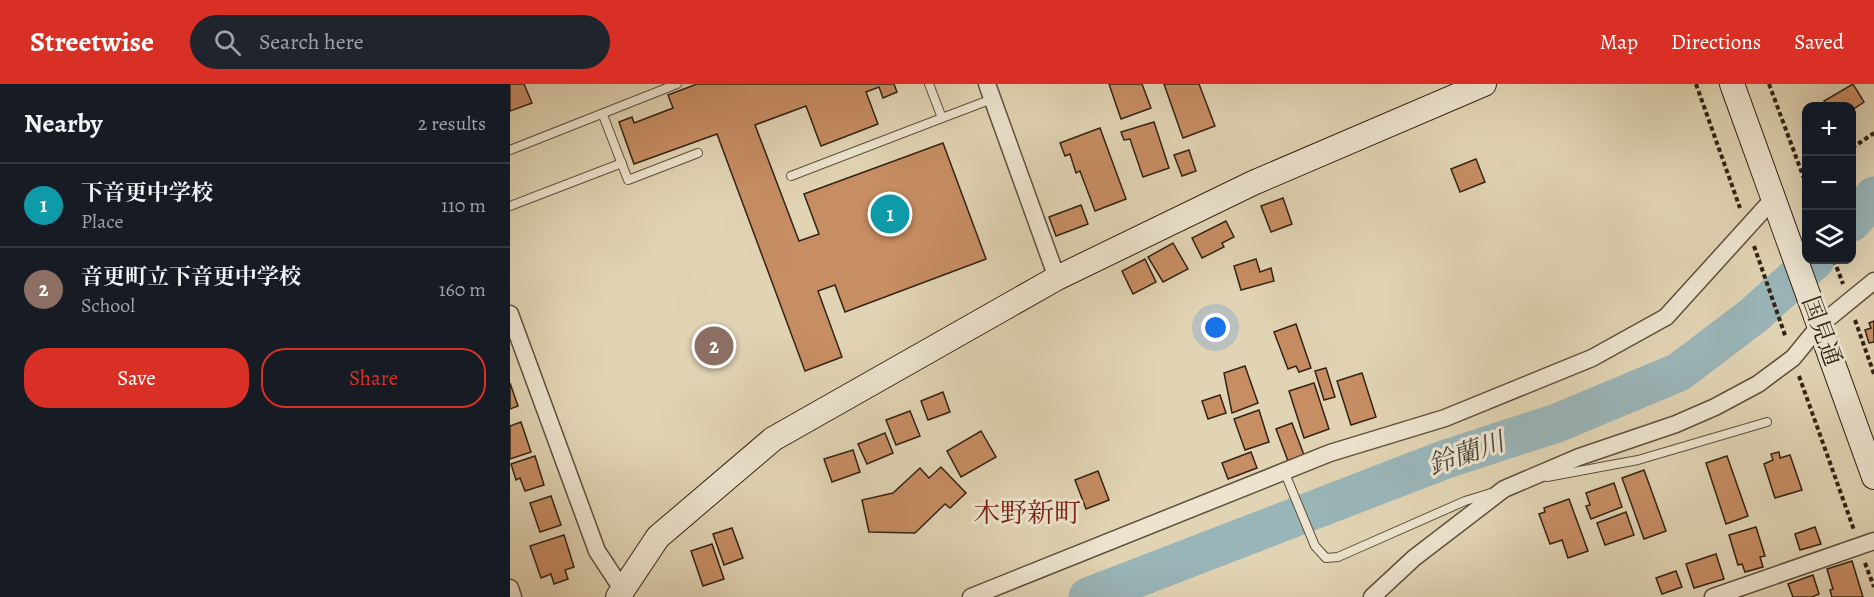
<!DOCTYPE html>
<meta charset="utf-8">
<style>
body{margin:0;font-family:Alegreya,"Noto Serif JP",serif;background:#20242c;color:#f1f3f6}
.controls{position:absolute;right:18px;top:18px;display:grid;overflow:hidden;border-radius:12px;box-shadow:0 6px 24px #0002}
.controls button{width:54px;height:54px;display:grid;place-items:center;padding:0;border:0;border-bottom:2px solid #363941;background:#171b24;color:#f1f3f6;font:30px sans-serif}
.you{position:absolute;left:706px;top:244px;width:21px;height:21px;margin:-15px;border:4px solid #fff;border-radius:50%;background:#1a73e8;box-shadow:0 0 0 9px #1a73e833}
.badge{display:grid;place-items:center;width:39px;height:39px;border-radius:50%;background:#d93025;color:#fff;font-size:20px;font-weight:700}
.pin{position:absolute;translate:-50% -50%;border:3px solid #fff;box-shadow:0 2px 6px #0006}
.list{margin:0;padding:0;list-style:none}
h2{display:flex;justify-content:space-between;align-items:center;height:78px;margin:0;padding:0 24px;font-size:26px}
h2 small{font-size:20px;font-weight:400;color:#9ea1a6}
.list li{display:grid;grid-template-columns:39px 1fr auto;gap:18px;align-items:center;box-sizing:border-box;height:84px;padding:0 24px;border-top:2px solid #363941}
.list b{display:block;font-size:22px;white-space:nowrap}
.list p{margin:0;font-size:20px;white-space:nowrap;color:#9ea1a6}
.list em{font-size:20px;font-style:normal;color:#9ea1a6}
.actions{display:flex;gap:12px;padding:18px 24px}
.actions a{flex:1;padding:14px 0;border:2px solid #d93025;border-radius:24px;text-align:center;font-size:21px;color:#d93025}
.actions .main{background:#d93025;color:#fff}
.icon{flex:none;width:33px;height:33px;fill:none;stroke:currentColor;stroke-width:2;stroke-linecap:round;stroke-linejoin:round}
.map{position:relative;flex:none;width:1364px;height:513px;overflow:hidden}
header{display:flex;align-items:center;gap:36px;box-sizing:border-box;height:84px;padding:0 30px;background:#d93025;color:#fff}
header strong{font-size:28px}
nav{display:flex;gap:33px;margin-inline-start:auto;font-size:21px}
.search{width:420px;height:54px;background:#20242c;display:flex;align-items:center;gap:15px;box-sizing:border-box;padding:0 21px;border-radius:33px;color:#9ea1a6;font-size:22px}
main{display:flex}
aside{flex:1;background:#171b24}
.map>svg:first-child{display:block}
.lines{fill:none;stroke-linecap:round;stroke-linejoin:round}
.river{stroke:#9ab5b8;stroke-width:39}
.building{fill:#c78d63;stroke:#332314;stroke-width:1.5}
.lane-casing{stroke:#5e4f3c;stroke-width:10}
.street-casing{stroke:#5e4f3c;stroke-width:19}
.secondary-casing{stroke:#332314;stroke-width:26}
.path{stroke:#332314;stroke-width:4;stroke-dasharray:4.5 3;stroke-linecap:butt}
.lane{stroke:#ece3ce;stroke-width:8}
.street{stroke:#ece3ce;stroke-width:16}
.secondary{stroke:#ece3ce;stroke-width:24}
.labels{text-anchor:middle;stroke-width:6;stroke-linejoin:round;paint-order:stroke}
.street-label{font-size:24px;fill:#332314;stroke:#ece3ce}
.water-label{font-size:26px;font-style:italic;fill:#4d483d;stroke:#ece3ce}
.quarter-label{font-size:27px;fill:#7a1f14;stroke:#ece3ce}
</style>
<header>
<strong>Streetwise</strong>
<div class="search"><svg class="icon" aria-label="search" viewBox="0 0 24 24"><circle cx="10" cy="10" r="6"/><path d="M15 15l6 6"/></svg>Search here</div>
<nav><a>Map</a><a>Directions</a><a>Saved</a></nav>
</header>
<main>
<aside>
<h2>Nearby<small>2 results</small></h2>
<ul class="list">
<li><span class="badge" style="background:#0f9aa8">1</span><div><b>下音更中学校</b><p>Place</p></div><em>110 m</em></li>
<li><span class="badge" style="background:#8d6e63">2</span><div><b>音更町立下音更中学校</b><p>School</p></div><em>160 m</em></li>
</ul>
<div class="actions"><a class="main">Save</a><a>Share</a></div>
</aside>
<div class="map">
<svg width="1364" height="513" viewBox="0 0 1364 513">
<rect width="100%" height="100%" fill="#e1d4b4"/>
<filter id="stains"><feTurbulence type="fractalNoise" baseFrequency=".00333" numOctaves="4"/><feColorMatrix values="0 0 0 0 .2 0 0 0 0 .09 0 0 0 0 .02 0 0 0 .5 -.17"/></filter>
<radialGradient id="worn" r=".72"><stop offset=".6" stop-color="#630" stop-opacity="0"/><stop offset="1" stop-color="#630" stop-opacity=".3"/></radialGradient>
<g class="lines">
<!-- river -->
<g class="river">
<polyline points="1342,138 1364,112"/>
<polyline points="578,513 936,375 1047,339 1169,288 1244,231 1305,176"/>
</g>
</g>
<!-- building -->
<g class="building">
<polygon points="0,0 14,0 22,19 0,27"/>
<polygon points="187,0 384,0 387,8 373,14 369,3 356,8 368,40 311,62 296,22 245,41 289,157 309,150 294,110 433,59 476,175 335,228 325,201 308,207 332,273 295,287 207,50 124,80 109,38 122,33 124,39 163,24 158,11"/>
<polygon points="599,0 632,0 641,24 611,35"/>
<polygon points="654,0 689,0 705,42 673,54"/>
<polygon points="1343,0 1354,18 1342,26 1342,22 1317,22 1314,17"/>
<polygon points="644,38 659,84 633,93 620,55 614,56 611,48"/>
<polygon points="590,44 616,115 585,127 570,87 566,89 560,70 555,72 550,59"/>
<polygon points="679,66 686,87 672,92 664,71"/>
<polygon points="966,75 975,98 950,108 941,85"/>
<polygon points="773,114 782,140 761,148 751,122"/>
<polygon points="571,121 578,140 546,152 539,133"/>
<polygon points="716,137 724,153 712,159 714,163 692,174 682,154"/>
<polygon points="663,159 678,185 653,198 638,173"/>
<polygon points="635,175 646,198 623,210 612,187"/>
<polygon points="746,175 750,188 761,184 764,197 731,206 724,182"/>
<polygon points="1364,237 1364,258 1359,259 1355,246 1361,244 1359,239"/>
<polygon points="786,240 801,284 789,288 786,282 778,285 764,248"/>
<polygon points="735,282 748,319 722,329 714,289"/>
<polygon points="816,284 825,313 814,316 805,287"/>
<polygon points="852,289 866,333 841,341 827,297"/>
<polygon points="0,299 8,322 0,325"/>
<polygon points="804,299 819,345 794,354 779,307"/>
<polygon points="433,308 440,328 418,336 411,317"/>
<polygon points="710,311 716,329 698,335 692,317"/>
<polygon points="749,326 759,358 735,366 724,335"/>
<polygon points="400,327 410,352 386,361 376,336"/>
<polygon points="11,338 21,368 0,375 0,342"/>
<polygon points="782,339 794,371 778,377 766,345"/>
<polygon points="471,347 486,373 451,393 437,367"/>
<polygon points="375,349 383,369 357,380 348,360"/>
<polygon points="343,366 350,388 322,398 314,375"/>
<polygon points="741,368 747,384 718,395 712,379"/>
<polygon points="1269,368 1270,374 1280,371 1292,406 1265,414 1254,380 1263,376 1261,370"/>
<polygon points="25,372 34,401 15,407 10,394 6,396 1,380"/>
<polygon points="1217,372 1238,432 1216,440 1196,379"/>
<polygon points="431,383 456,409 440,424 435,420 405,449 359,448 352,416 383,409 410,384 419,394"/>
<polygon points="1134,386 1156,447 1134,455 1112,394"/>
<polygon points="588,387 599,416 576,425 565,396"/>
<polygon points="1104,399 1112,423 1081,435 1076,422 1080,421 1076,409"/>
<polygon points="41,412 51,441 30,448 20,419"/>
<polygon points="1059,415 1078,467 1058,474 1052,456 1040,460 1029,430 1035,428 1034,424"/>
<polygon points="1116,428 1124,451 1095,461 1087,439"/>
<polygon points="1246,443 1255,472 1250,473 1253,483 1235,488 1232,480 1228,481 1219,451"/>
<polygon points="1305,443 1311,460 1290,466 1285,450"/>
<polygon points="222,444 233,474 214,481 203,450"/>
<polygon points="54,451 64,483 55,486 58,495 44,500 41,490 31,494 20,462"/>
<polygon points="202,460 214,495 193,502 181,467"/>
<polygon points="1206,470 1214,495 1184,504 1176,480"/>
<polygon points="1342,477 1353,513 1322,513 1320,506 1323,505 1317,485"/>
<polygon points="1166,487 1172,503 1152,510 1146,494"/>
<polygon points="1303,491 1309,510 1302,513 1283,513 1278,500"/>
</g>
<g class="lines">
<!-- lane casing -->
<g class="lane-casing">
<g id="lane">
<polyline points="419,0 432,34 482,15"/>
<polyline points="93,31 118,96 188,69"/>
<polyline points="0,66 167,0"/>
<polyline points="281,92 432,34"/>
<polyline points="0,122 112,79"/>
<polyline points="774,387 805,462 816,474 828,473 955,417 981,409"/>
<polyline points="1037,393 1128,376 1257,338"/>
</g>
</g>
<!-- street casing -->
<g class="street-casing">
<g id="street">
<polyline points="477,0 547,194"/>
<polyline points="0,230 87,467 112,505"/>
<polyline points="0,504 3,513"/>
<polyline points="461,513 820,369 935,334 1082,274 1156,233 1264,114"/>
<polyline points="862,513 904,474 994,405 1069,373 1166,340 1205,323 1248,300 1283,274 1310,241 1364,197"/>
<polyline points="1203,513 1364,457"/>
</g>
</g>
<!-- secondary casing -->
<g class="secondary-casing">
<g id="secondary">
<polyline points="1222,0 1364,393"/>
<polyline points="108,513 148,453 263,355 547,194 743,99 974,0"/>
</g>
</g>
<!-- path -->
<g class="path">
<polyline points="1186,0 1230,124"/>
<polyline points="1259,0 1296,100"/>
<polyline points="1342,64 1364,49"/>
<polyline points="1244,162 1276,254"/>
<polyline points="1324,176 1333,200"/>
<polyline points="1345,236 1364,290"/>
<polyline points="1289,292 1344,446"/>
<polyline points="1355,479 1364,503"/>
</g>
<!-- lane -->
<use href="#lane" class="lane"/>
<!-- street -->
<use href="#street" class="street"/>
<!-- secondary -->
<use href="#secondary" class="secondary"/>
</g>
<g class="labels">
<!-- street labels -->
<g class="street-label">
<text transform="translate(1312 247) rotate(70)" y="8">国見通</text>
</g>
<!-- water labels -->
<g class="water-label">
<text transform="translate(956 369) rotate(-19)" y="9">鈴蘭川</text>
</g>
<!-- quarter labels -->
<g class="quarter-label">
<text x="517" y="438">木野新町</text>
</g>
</g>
<rect width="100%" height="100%" filter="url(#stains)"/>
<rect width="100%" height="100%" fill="url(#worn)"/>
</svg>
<div class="controls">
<button>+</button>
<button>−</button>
<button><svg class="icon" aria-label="layers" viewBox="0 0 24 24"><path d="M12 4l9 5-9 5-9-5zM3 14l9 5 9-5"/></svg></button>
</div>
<div class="you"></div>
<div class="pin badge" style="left:380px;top:130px;background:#0f9aa8">1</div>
<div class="pin badge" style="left:204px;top:262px;background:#8d6e63">2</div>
</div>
</main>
